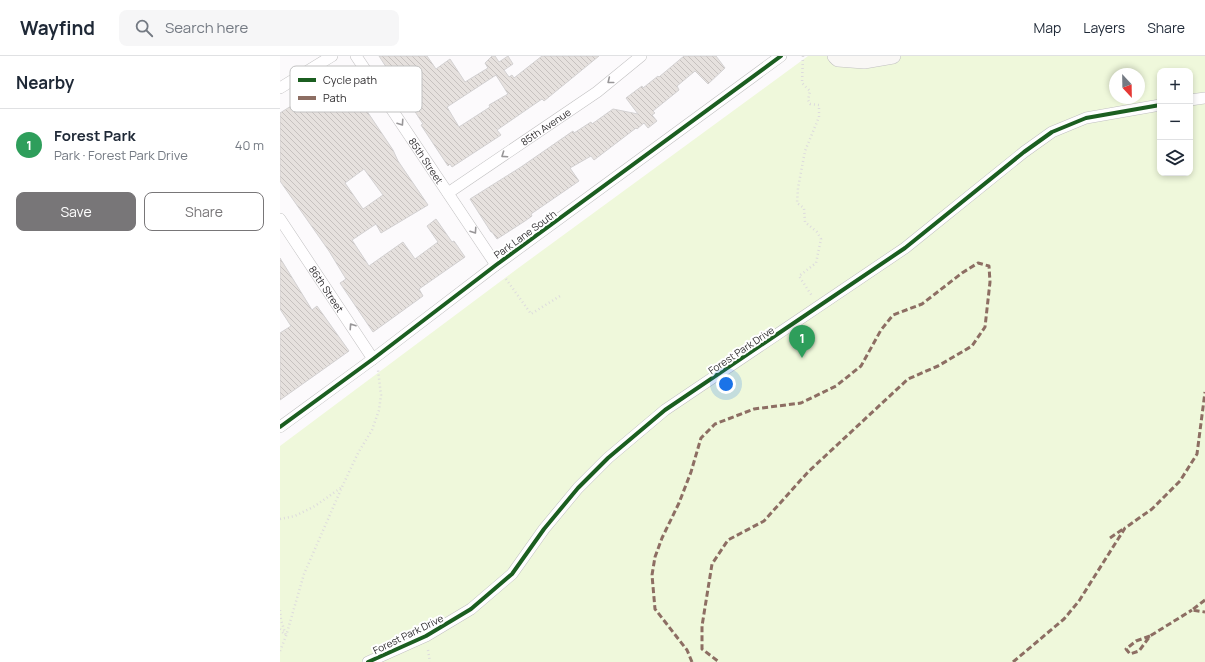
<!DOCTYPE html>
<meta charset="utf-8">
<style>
body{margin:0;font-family:Manrope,sans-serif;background:#f6f6f7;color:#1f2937}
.controls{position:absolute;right:12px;top:12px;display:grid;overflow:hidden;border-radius:8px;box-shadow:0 2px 6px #0003}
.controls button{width:36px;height:36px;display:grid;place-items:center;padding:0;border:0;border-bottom:1px solid #e0e1e3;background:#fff;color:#1f2937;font:20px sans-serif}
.compass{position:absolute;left:829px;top:12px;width:36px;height:36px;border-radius:50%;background:#fff;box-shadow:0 2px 6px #0003;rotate:158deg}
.you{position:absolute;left:446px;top:328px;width:14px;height:14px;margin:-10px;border:3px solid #fff;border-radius:50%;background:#1a73e8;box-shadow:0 0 0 6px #1a73e833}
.badge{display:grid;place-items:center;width:26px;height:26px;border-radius:50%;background:#787678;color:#fff;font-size:13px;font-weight:700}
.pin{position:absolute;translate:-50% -33px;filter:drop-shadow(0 1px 2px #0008)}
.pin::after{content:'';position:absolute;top:21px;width:14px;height:12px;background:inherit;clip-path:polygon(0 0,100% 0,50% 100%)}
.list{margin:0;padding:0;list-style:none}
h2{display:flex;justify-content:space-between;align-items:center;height:52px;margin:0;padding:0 16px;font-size:17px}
h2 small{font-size:13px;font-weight:400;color:#747a83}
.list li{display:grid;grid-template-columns:26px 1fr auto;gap:12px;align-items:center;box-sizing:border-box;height:72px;padding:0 16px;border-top:1px solid #e0e1e3}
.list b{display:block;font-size:15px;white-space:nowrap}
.list p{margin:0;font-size:13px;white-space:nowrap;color:#747a83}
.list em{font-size:13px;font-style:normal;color:#747a83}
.actions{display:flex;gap:8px;padding:12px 16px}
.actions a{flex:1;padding:9px 0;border:1px solid #787678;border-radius:8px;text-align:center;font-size:14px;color:#787678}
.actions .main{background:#787678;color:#fff}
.icon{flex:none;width:22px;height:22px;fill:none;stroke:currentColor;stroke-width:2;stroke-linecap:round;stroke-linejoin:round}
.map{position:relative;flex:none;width:925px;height:606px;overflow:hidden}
header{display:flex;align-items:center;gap:24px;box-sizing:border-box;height:56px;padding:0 20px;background:#fff;border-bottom:1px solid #e0e1e3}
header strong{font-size:19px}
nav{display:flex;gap:22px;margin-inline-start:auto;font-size:14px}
.search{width:280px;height:36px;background:#f6f6f7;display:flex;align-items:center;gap:10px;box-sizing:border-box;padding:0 14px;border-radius:8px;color:#747a83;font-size:15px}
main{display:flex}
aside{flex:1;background:#fff}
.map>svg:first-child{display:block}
.park{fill:#eff8db;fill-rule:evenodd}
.building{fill:url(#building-back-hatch);stroke:#d3d1d2;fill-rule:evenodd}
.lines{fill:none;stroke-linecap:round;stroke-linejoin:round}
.street-casing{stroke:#c1c0c1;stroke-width:12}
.secondary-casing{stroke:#c1c0c1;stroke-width:16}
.path{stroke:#dddbdd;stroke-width:2.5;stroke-dasharray:1 3;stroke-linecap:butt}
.street{stroke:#fffeff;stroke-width:11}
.secondary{stroke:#f9f7f5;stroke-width:15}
.quiet{stroke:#8d6e63;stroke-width:3;stroke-dasharray:6 3;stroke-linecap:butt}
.cycleway-casing{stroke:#fff;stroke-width:6}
.cycleway{stroke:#1b5e20;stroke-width:4}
.oneway{stroke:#989698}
.labels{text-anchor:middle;stroke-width:4;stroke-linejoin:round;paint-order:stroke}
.street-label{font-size:10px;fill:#312f31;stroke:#fff}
.key{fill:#fff;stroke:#c1c1c1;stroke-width:1}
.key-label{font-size:11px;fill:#312f31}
</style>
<header>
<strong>Wayfind</strong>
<div class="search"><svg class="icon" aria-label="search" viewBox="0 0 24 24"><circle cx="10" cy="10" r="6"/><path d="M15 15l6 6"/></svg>Search here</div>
<nav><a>Map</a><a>Layers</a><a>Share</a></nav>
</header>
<main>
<aside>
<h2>Nearby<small></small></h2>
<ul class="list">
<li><span class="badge" style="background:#2e9e5b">1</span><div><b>Forest Park</b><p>Park · Forest Park Drive</p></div><em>40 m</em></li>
</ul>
<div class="actions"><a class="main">Save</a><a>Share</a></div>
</aside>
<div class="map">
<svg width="925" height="606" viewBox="0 0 925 606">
<defs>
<pattern id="building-back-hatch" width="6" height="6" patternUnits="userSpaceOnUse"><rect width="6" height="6" fill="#e6e1de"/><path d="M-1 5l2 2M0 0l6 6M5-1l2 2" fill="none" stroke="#c6c1bf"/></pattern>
</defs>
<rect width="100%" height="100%" fill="#fcfafc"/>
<!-- park -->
<path class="park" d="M 528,0 L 925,0 L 925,606 L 0,606 L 0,390 L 237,213 ZM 880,15 L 910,15 L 910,117 L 880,117 ZM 835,18 L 859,18 L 859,42 L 835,42 Z"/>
<!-- building -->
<g class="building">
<path d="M 99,0 L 147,0 L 156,13 L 170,3 L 185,26 L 208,12 L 205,7 L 212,0 L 215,0 L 219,6 L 228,0 L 233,8 L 224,14 L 229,21 L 232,19 L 234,22 L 262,0 L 319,0 L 264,45 L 262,43 L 217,74 L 221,79 L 172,111 L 170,108 L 168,110 L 141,69 L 143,68 ZM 216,19 L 228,38 L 209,49 L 210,51 L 179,71 L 167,51 Z"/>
<polygon points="404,0 436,0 445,12 428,28 415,15 397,30 399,34 373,55 375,57 372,59 377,65 368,72 364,67 357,73 356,72 314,104 311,100 290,112 299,125 251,158 252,160 245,165 217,183 212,176 211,176 190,143 241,111 293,75 294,77 311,66 312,68 333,53 358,58 346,42 362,30 363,32 378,20 379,21"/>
<path d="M 62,18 L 113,94 L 118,105 L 148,149 L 101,177 L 96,168 L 72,184 L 89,210 L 123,186 L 135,203 L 158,186 L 147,170 L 156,163 L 172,186 L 174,185 L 185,201 L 139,233 L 143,240 L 93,276 L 60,227 L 66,223 L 49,195 L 0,125 L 0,57 ZM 84,113 L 103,139 L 83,153 L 65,127 Z"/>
<polygon points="0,202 32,254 37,250 69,295 0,344 0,277 11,270 0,253"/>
</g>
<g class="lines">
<!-- street casing -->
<g class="street-casing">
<g id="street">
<path id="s1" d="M 76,0 L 216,209"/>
<polyline points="0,32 52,0"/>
<polyline points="910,44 925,42"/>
<path id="s2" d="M 168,137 L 317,36 L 361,0"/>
<path id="s3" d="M 0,163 L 93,303"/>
<polyline points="0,371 93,303 216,209 501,0"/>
<polyline points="88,606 146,580 191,553 232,518 264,473 298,432 328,402 385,354 625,192 744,96 772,76 806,62 880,49"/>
</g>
</g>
<!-- secondary casing -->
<g class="secondary-casing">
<polyline id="secondary" points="555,0 558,3 584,5 613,0"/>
</g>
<!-- path -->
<g class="path">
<polyline points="523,0 522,27 530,35 528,44 530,48 539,49 539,61 525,95 518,132 517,147 524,152 525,166 537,176 541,183 536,207 519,220 532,240"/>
<polyline points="226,223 251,258 280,240"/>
<polyline points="0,463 15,460 35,450 62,431"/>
<polyline points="0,554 1,564 6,580"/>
<polyline points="0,573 4,578"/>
<polyline points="148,594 150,606"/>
<polyline points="0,595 6,580 24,518 62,431 78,397 92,374 99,354 101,339 98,314"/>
</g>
<!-- street -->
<use href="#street" class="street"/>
<!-- secondary -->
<use href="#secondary" class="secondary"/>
<!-- quiet -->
<g class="quiet">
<polyline points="830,482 843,473"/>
<polyline points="925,544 912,554 925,556"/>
<polyline points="870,580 856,585 846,593 850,598 859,595 870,580 912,554"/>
<polyline points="412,606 407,594 375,553 372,519 375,501 382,482 399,447 411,416 421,382 435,368 474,353 521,347 556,330 581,310 601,274 613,259 642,248 682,217 698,207 709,210 710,226 705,271 692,290 658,310 628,323 528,416 484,465 448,484 432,508 422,570 422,593 439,606"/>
<polyline points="733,606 784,563 799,545 845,472 872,453 900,425 917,398 925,336"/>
</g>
<!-- cycleway casing -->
<g class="cycleway-casing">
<g id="cycleway">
<polyline points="0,371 93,303 216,209 501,0"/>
<polyline points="88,606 146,580 191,553 232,518 264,473 298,432 328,402 385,354 625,192 744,96 772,76 806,62 880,49"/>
</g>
</g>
<!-- cycleway -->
<use href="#cycleway" class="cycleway"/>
</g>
<!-- one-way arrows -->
<defs><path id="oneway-chevron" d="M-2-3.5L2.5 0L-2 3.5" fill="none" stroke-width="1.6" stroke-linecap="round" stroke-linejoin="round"/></defs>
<g class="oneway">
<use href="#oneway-chevron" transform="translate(330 25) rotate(141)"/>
<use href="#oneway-chevron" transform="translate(121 67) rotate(56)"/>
<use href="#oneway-chevron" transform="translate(224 99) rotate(146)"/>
<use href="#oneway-chevron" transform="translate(194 175) rotate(56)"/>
<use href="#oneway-chevron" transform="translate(72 270) rotate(-124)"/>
</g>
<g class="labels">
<!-- street labels -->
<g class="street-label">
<text dy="4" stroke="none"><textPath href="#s2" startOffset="118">85th Avenue</textPath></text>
<text dy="4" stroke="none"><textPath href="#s1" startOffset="126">85th Street</textPath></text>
<text transform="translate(245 178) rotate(-36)" y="4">Park Lane South</text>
<text dy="4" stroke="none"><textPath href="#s3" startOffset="84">86th Street</textPath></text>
<text transform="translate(461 294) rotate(-34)" y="4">Forest Park Drive</text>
<text transform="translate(128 578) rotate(-26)" y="4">Forest Park Drive</text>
</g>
</g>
<!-- legend -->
<rect x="10" y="10" width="132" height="46" rx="6" class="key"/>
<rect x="18" y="22" width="18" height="4" fill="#1b5e20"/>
<rect x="18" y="40" width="18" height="4" fill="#8d6e63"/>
<g class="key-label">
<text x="43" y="28">Cycle path</text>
<text x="43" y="46">Path</text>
</g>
</svg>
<div class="controls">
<button>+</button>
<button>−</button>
<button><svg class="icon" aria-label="layers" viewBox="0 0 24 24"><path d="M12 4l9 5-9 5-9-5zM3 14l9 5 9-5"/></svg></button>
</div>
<svg class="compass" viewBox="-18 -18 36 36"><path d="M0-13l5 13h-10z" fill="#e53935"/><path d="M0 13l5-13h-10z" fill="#747a83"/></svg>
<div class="you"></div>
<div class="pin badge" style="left:522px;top:302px;background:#2e9e5b">1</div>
</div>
</main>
